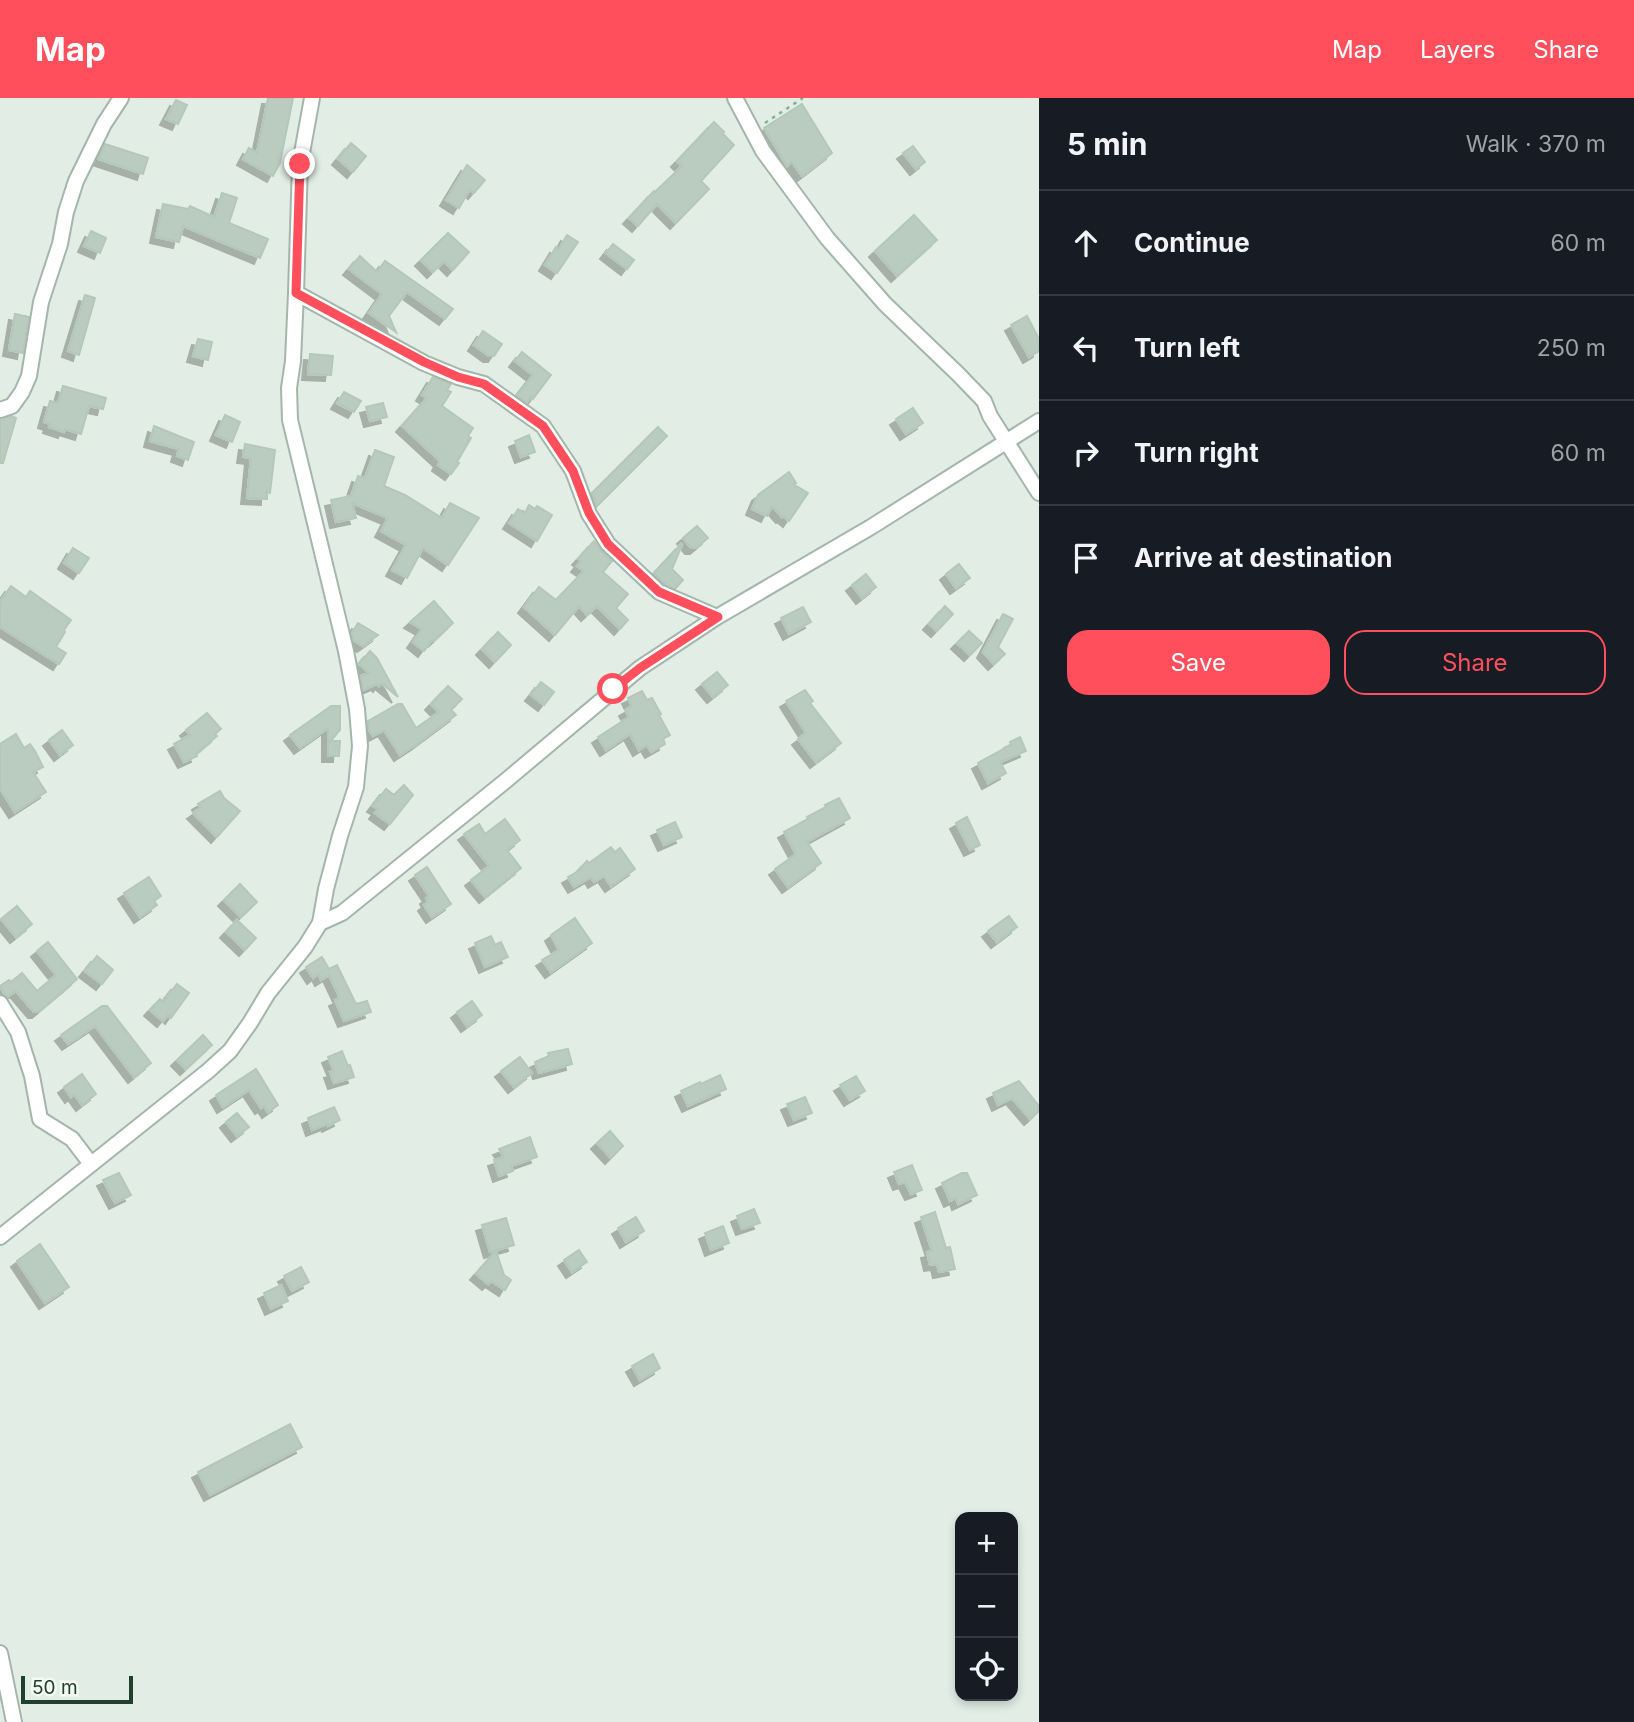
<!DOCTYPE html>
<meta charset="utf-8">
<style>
body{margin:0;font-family:Inter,sans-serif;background:#20242c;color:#f1f3f6}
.controls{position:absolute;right:21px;bottom:21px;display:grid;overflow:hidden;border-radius:14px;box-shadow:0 4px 10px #0003}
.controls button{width:63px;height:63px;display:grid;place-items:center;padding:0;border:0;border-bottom:2px solid #363941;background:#171b24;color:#f1f3f6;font:35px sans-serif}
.scale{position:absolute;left:21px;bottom:18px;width:112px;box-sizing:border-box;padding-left:7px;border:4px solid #20402d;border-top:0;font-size:19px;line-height:24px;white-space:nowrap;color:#20402d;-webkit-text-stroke:5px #f3faf4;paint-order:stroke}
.stop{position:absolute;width:21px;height:21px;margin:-16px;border:5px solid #ff4f5c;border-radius:50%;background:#fff}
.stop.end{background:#ff4f5c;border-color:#fff;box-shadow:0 2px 7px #0008}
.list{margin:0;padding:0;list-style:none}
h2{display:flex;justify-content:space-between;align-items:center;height:91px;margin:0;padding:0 28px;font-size:30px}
h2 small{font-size:23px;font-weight:400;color:#9ea1a6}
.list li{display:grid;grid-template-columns:46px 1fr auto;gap:21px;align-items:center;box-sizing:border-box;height:105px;padding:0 28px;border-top:2px solid #363941}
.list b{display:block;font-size:26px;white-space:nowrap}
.list em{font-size:23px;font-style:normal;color:#9ea1a6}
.actions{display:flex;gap:14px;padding:21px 28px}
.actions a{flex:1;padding:16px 0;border:2px solid #ff4f5c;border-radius:21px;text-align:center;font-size:24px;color:#ff4f5c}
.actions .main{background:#ff4f5c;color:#fff}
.icon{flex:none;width:38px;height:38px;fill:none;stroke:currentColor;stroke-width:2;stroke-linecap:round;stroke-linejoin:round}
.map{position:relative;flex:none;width:1039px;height:1624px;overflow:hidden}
header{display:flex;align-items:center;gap:42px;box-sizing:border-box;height:98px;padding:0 35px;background:#ff4f5c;color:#fff}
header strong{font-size:33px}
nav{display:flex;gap:38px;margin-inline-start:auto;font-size:24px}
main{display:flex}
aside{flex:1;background:#171b24}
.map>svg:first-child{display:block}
.building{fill:#baccbf;stroke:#b4c8b9;stroke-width:2;filter:url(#shadow)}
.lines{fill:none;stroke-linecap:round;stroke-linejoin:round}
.street-casing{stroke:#a4b6aa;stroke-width:18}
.path{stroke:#7fb493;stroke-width:2.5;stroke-dasharray:3.5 5;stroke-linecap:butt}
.street{stroke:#fff;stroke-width:14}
.route{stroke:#ff4f5c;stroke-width:9}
</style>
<header>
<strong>Map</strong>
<nav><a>Map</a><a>Layers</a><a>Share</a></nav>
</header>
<main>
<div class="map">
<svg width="1039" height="1624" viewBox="0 0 1039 1624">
<defs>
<filter id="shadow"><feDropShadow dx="-6" dy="6" stdDeviation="0" flood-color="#0004"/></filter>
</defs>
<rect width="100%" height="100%" fill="#e2eee5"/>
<!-- building -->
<g class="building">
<polygon points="268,0 293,0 280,65 273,78 243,61 249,50 257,55"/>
<polygon points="176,2 187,7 178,26 166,21"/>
<polygon points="802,6 832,55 802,78 792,64 787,68 764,30"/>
<polygon points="714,24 724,34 723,36 734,47 701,83 709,91 676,125 657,106 638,128 629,120 654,93 655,94 682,68 677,63"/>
<polygon points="351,45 366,58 353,74 338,61"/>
<polygon points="105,46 148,60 143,76 98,61"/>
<polygon points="913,48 925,64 916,71 903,55"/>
<polygon points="467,67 485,82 474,95 470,91 459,110 446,102"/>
<polygon points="222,95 237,100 229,125 268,141 260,160 183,128 179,144 156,139 163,106 188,111 190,108 214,119"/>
<polygon points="914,117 937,142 897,178 875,153"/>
<polygon points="91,133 106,140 100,155 84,148"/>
<polygon points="448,135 469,154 453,172 444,163 433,174 421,162"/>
<polygon points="567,137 578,144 557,175 545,167 556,149 559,151"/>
<polygon points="613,146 634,162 627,171 606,155"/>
<polygon points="360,158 377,174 385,163 453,211 445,221 407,194 389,218 396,234 369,215 382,196 349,171"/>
<polygon points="85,197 95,200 79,257 68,253"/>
<polygon points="15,216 29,219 23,255 9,252"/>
<polygon points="1027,218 1039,241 1039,253 1029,259 1011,227"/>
<polygon points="483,233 502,246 494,258 489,258 474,247"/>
<polygon points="198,241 212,244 208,262 193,258"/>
<polygon points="522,254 551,277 533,301 531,299 527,304 517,298 533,277 515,263"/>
<polygon points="310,256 333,258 331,277 308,276"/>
<polygon points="433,279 451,286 447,292 451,294 442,308 473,330 468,338 471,340 457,364 459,365 451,376 438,367 440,363 402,328 427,300 422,297"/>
<polygon points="63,288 106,300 103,311 89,308 81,336 65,331 64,334 49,329 50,326 44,324 50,303 58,305"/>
<polygon points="344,294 361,303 354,314 337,305"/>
<polygon points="383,305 387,319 370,323 366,309"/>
<polygon points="913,310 923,325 906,336 896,321"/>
<polygon points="225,317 240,324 232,344 216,337"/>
<polygon points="11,318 16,320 3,365 0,365 0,321"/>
<polygon points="154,328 194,344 188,362 177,358 179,351 150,343"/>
<polygon points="658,329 667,338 597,408 592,395"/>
<polygon points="529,337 535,354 521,359 515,343"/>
<polygon points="245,346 275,352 270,395 267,394 267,401 247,400 251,360 243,359"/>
<polygon points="375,352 394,359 384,388 405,397 442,420 450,405 479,420 448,467 423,450 407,480 392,472 406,447 381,433 388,420 352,405 356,420 336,424 331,402 351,398 358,378 365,380"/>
<polygon points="789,374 796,385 793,386 808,395 789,423 783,418 782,419 772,408 767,418 752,411 758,397"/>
<polygon points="529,407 535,411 537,408 552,417 537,443 509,425 518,411 525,415"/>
<polygon points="697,428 708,440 696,450 691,450 683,440"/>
<polygon points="594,443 601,453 612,463 603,474 628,496 616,510 628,522 620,531 597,508 587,517 579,508 555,537 524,509 539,489 556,502 584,473 577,468 581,463 578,461"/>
<polygon points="681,446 682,447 672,471 683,482 675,491 666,487 654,475"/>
<polygon points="73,450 89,460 79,475 64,465"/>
<polygon points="959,466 970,480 956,490 946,476"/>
<polygon points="866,476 876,489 862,500 852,487"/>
<polygon points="11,488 26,499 30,493 71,522 64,532 65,534 56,549 66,555 59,566 0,529 0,504"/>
<polygon points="434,503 453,525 434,543 432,542 424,553 413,544 422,531 410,524"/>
<polygon points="945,508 953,516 937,533 929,526"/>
<polygon points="803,509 811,524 789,536 781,520"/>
<polygon points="1003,516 1013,521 998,549 1005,556 994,566 983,554"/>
<polygon points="358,525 378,537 363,548 353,542 352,535"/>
<polygon points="969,533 982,545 970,557 957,545"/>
<polygon points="498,534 511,547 495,564 482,551"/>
<polygon points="370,553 377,560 398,599 381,585 379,588 377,586 363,592 361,578 369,575 359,566"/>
<polygon points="717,574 728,587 713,599 702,586"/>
<polygon points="541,584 554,594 544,607 531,597"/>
<polygon points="448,588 462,601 451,612 456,617 417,646 400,657 384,632 373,638 368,631 368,623 398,606 402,606 416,630 439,614 431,606"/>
<polygon points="805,592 813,603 810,605 841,645 816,664 798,641 806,635 786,603"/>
<polygon points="642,593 647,602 652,600 661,616 659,617 670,637 663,641 665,646 651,654 647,647 639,652 630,636 606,652 598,639 629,619 625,612 632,608 628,600"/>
<polygon points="331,608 340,608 340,632 329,645 332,643 340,643 339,658 328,658 328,630 300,650 290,637"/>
<polygon points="207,615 221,631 215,636 217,638 196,656 197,658 184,664 174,646 190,637 186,632"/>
<polygon points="62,632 73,647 60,657 49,642"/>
<polygon points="16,636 24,650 30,646 35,653 43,669 33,674 46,694 15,714 0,691 0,646"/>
<polygon points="1020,639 1026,653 1000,664 1006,675 988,685 978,665 1011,647 1010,644"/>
<polygon points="404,687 413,697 390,726 375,715 378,711 373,708 386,691 394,697"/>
<polygon points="220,693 224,700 240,713 217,739 193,715 200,710 198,706"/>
<polygon points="839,700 850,720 807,744 821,765 788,789 775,771 796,756 784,734 808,721 807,719 826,709 825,707"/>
<polygon points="967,719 980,747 970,752 956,725"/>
<polygon points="505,721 520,742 507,752 521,770 485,799 471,782 489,768 464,736 479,726 485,736"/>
<polygon points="675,724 682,739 664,747 657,732"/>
<polygon points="611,749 615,754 620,750 635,771 611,788 604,778 594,784 591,779 574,789 568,779 577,774 587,763 589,765"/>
<polygon points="427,769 451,806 432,819 424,807 428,804 426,800 429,798 415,777"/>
<polygon points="149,779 161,798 154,803 157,807 140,819 124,795"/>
<polygon points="240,786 257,804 241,819 224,802"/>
<polygon points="17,808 32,826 16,839 1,821"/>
<polygon points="1009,818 1017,829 997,844 988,833"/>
<polygon points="575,820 592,845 551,874 542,862 559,852 551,837"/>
<polygon points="237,822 256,840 245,852 226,834"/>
<polygon points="491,838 495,847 501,844 508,859 485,869 475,845"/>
<polygon points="48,844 77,881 38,914 34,914 16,893 7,899 4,896 0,888 9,882 11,884 22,875 37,893 56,877 37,853"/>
<polygon points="97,858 113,872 102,886 85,873"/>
<polygon points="322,859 329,871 337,867 356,906 367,903 371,914 344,923 335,902 340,900 329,877 321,882 318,876 313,880 306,869"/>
<polygon points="177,886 189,895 171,920 168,917 163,923 150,912 160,901 163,904"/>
<polygon points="472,903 482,917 467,928 457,914"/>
<polygon points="102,908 107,908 151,965 134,979 95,928 68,946 61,937"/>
<polygon points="203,937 212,947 186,971 177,962"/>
<polygon points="568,951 572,966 539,975 535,964 549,958 548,955"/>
<polygon points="342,953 348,968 350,967 354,979 334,985 330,974 334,973 328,959"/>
<polygon points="520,959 532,975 514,989 501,973"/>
<polygon points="256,971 278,1007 268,1014 264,1008 261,1010 249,992 223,1009 216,997"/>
<polygon points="82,976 96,996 82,1007 74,996 71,999 64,989"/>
<polygon points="720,977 726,991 688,1008 681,993 700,984 701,986"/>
<polygon points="856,978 865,993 850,1002 840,987"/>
<polygon points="1019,983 1039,1008 1039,1013 1030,1021 1012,1000 998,1007 993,995"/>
<polygon points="805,999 812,1015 794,1022 787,1006"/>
<polygon points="334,1009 340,1022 328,1028 327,1026 312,1032 308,1020"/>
<polygon points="237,1015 249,1029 237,1038 226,1024"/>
<polygon points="610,1033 623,1048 611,1060 597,1045"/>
<polygon points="530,1039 537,1059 511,1068 513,1073 499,1078 494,1062 504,1059 499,1051"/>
<polygon points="912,1067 922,1092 911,1096 905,1084 899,1086 894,1074"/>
<polygon points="119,1075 131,1097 115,1105 103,1082"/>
<polygon points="962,1075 967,1075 977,1097 958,1106 956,1100 950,1103 942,1085"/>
<polygon points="754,1111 760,1125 742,1131 737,1118"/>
<polygon points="935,1114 946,1150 950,1149 955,1171 939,1174 937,1166 930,1167 927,1154 932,1153 921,1119"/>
<polygon points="636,1119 644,1133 626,1144 618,1130"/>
<polygon points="506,1120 514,1147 490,1154 482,1127"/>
<polygon points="723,1128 729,1145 711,1152 705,1135"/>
<polygon points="40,1146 69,1189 45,1205 17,1163"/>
<polygon points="579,1152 587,1164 572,1174 564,1162"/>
<polygon points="496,1153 504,1177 511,1182 505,1192 491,1183 488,1186 476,1176"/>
<polygon points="301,1169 309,1184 292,1193 284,1178"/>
<polygon points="281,1187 288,1203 271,1211 264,1195"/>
<polygon points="653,1256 660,1270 640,1282 632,1268"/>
<polygon points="290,1326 302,1349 210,1397 198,1374"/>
</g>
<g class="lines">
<!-- street casing -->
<g class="street-casing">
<g id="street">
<polyline points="312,0 300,66 296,195 293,263 289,290 290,322 346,553 357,611 360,648 356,689 340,738 326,791 320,825"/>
<polyline points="735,0 763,53 827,140 885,206 958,276 984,303 990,318 1039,395"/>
<polyline points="296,195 424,265 458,279 484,286 543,328 573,373 589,416 608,446 659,494 717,519"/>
<polyline points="0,312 12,308 22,294 29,278 41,204 60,146 66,114 76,83 104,26 121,0"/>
<polyline points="0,905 18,934 32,978 40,1021 72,1041 91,1066"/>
<polyline points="0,1139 208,973 230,953 250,925 268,895 305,849 320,825 342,815 503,685 640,570 717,519 871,429 1039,323"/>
<polyline points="0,1555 14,1624"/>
</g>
</g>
<!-- path -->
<polyline class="path" points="765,25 803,0"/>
<!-- street -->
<use href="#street" class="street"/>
</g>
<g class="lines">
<!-- route -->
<polyline class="route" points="300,66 296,195 424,264 458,279 484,286 543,328 573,373 589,415 608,446 659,494 718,519 640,570 613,591"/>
</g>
</svg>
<div class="controls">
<button>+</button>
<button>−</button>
<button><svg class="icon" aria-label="locate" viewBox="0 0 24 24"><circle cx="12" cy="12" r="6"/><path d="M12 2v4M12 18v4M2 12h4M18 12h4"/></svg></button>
</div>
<div class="scale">50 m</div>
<div class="stop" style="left:613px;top:591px"></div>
<div class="stop end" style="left:300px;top:66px"></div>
</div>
<aside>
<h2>5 min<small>Walk · 370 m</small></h2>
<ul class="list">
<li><svg class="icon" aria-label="ahead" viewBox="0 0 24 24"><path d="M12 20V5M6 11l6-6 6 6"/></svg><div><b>Continue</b></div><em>60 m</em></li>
<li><svg class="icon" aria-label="left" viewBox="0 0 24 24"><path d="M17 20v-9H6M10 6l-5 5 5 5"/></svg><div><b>Turn left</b></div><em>250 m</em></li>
<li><svg class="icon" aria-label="right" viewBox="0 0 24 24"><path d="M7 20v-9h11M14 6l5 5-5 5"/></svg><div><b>Turn right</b></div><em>60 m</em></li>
<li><svg class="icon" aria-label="arrive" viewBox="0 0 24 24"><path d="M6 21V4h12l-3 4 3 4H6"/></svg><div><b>Arrive at destination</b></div></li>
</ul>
<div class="actions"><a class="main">Save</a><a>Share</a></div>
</aside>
</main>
